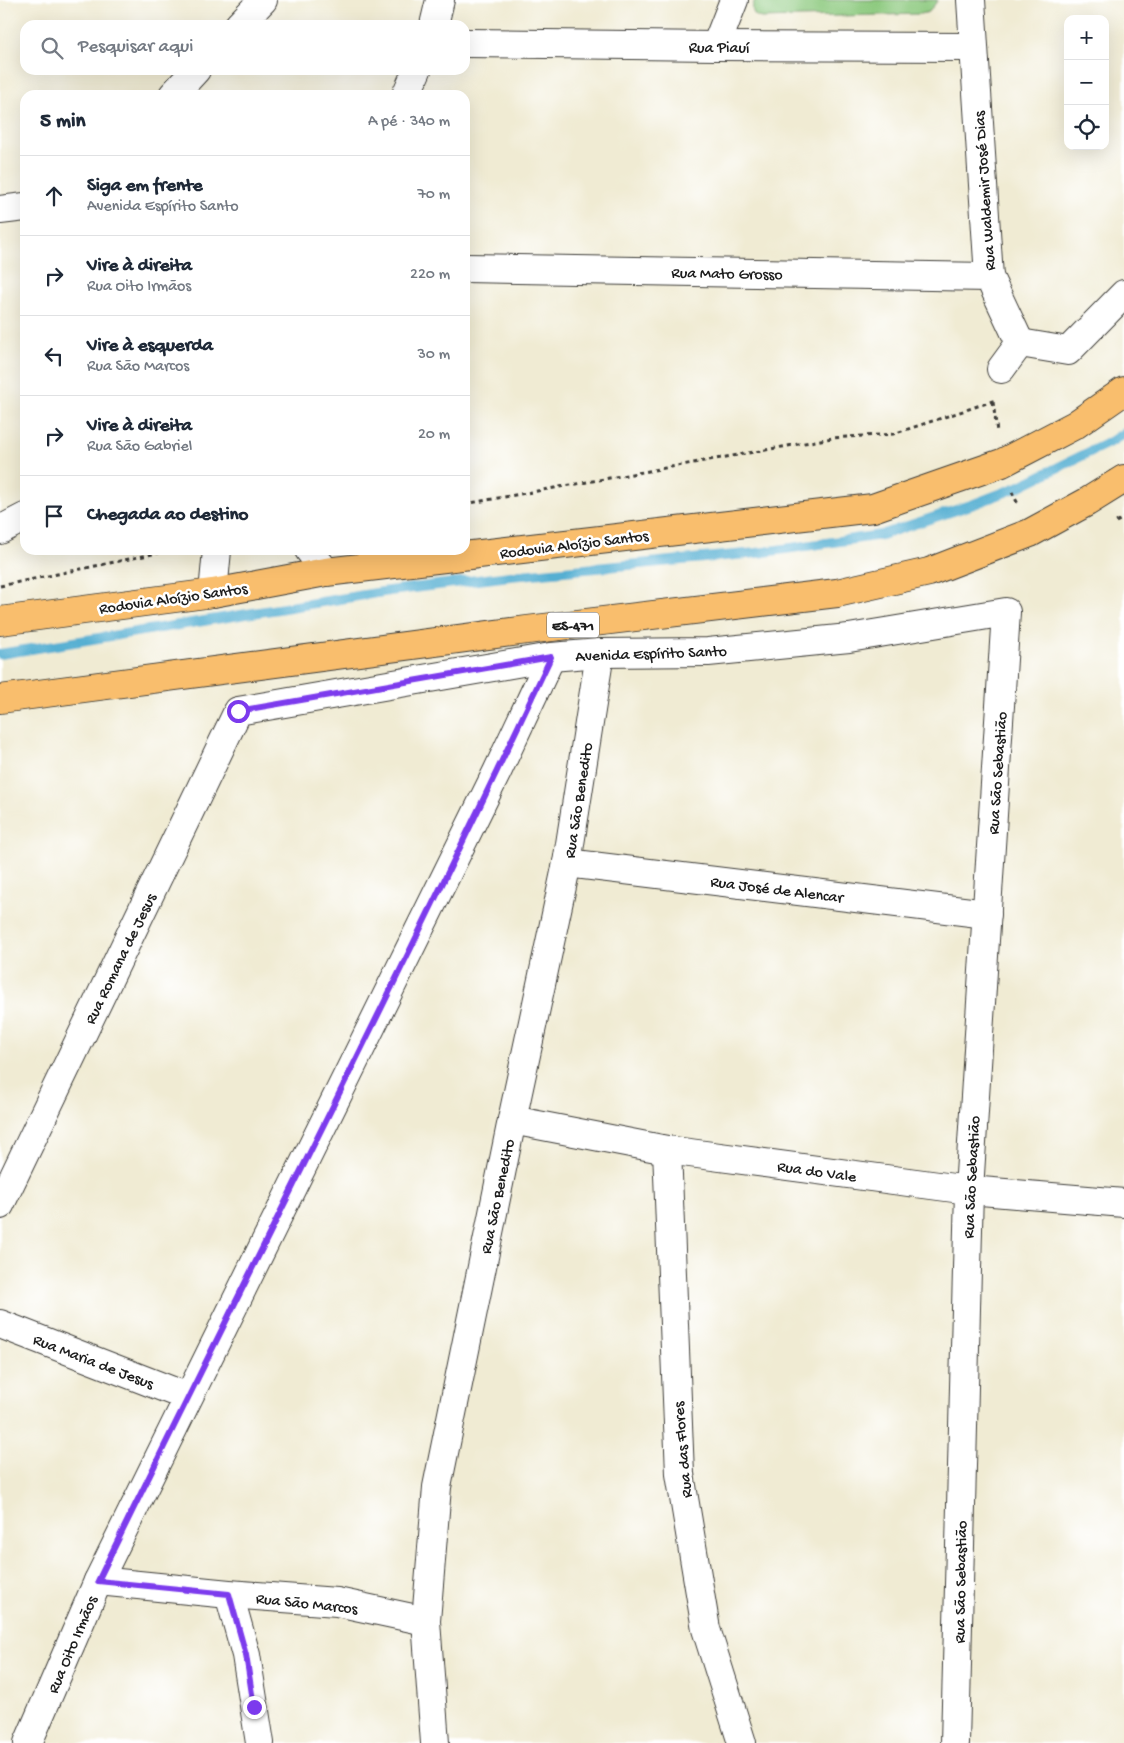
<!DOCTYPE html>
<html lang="pt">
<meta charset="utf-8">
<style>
body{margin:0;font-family:"Gochi Hand",sans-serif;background:#f2f2f3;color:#1f2937}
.controls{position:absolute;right:15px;top:15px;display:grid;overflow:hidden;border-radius:10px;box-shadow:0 5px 20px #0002}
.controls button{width:45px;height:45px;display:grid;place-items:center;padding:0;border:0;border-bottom:1px solid #e0e1e3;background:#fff;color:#1f2937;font:25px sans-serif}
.stop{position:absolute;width:15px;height:15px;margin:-11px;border:4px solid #7c3aed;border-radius:50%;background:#fff}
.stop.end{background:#7c3aed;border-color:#fff;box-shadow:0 1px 5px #0008}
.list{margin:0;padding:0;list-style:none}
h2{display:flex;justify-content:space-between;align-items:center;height:65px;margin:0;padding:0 20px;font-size:21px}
h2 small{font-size:16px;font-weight:400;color:#747a83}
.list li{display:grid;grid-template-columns:32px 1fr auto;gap:15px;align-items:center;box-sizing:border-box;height:80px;padding:0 20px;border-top:1px solid #e0e1e3}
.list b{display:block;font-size:19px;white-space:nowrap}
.list p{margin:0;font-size:16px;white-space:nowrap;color:#747a83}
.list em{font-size:16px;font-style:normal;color:#747a83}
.icon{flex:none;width:28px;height:28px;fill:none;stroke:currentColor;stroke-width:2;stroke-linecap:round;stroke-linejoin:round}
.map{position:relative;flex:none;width:1124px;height:1743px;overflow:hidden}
.search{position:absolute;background:#fff;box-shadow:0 5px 20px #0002;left:20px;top:20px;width:450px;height:55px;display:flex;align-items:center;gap:12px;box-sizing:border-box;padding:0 18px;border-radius:15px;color:#747a83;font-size:19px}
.panel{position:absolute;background:#fff;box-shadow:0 5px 20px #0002;left:20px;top:90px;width:450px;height:465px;border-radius:15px}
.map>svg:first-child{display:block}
.green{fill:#8cc97e;stroke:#54724d}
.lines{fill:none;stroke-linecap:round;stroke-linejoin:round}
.stream{stroke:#54afd2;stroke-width:10}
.minor-casing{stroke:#3c3b37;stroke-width:30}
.primary-casing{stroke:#3c3b37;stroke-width:30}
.path{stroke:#3c3b37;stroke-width:3;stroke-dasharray:4 4;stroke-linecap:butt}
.minor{stroke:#fff;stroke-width:28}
.primary{stroke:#f9be6d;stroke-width:28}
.route{stroke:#7c3aed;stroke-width:6}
.labels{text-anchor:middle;stroke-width:5;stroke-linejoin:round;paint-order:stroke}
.shield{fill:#fff;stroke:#606060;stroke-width:1}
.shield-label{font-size:15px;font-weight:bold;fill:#1c1c1c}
.street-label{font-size:16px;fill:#1c1c1c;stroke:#fff}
</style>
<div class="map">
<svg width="1124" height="1743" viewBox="0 0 1124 1743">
<rect width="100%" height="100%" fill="#fff"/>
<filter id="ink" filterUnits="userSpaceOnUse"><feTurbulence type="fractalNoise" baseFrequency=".02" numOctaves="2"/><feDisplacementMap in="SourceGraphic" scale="10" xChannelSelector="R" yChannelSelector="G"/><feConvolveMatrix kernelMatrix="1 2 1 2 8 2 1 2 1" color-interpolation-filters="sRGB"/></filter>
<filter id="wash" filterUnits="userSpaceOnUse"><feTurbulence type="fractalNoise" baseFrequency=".0096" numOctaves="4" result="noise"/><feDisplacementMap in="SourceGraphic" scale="20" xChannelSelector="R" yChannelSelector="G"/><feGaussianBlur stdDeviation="1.12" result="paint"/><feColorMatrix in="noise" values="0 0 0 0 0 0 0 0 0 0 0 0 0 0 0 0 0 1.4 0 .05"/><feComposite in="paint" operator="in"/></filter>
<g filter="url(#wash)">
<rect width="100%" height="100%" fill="#f0ebd3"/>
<!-- green -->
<path class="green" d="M 755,0 L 938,0 L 929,12 L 921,14 L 761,18 C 751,15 751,8 755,0 Z"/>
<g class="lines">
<!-- stream -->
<polyline class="stream" points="0,654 389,591 510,576 757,553 881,535 974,504 1018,487 1112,441 1124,433"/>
</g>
</g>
<g filter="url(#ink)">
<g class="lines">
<!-- minor casing -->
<g class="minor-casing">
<g id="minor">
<polyline points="971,0 989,277 1020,343 1001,369"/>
<polyline points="239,25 263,0"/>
<polyline points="434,25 440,0"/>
<polyline points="465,43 716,46 973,47"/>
<polyline points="716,46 734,0"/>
<polyline points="173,95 196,70"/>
<polyline points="406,95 417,70"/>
<polyline points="0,210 25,207"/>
<polyline points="465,268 989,277"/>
<polyline points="1020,343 1068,351 1124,294"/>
<polyline points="0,530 25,517"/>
<polyline points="309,550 326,572"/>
<polyline points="213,593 217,550"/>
<polyline points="567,863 987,914"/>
<polyline points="512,1120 667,1150 969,1190 1124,1203"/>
<polyline points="667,1150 680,1474 706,1629 742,1743"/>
<polyline points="0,1205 238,711 551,657 600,653 708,652 849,638 1006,612 969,1190 955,1743"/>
<polyline points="0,1324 188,1397"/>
<polyline points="98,1581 229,1594 337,1602 426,1621"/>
<polyline points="229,1594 246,1655 260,1743"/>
<polyline points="28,1743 98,1581 497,772 551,657"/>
<polyline points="435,1743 426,1621 437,1487 512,1120 567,863 600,653"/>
</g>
</g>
<!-- primary casing -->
<g class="primary-casing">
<g id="primary">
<polyline points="0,621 213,593 326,572 873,508 1002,463 1075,425 1124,391"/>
<polyline points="0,699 527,630 837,593 929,572 1030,533 1087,502 1124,479"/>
</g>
</g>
<!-- path -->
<g class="path">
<polyline points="993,402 997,432"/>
<polyline points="1012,492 1019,506"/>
<polyline points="465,504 832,438 893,434 996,400"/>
<polyline points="1116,522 1124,518"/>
<polyline points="0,586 172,550"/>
</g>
<!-- minor -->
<use href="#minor" class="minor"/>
<!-- primary -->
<use href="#primary" class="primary"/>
</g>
</g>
<g class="lines" filter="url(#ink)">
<!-- route -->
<path class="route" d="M 238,711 L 551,657 C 405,968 248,1273 98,1581 L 229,1594 L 246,1655 L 254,1707"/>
</g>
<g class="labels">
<!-- shield labels -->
<rect class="shield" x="547" y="612.5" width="52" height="25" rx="4"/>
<g class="shield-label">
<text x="573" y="630">ES-471</text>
</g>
<!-- street labels -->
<g class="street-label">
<text x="719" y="52">Rua Piauí</text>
<text transform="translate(983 191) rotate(-94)" y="6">Rua Waldemir José Dias</text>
<text transform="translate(727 272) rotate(1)" y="6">Rua Mato Grosso</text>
<text transform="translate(574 543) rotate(-7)" y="6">Rodovia Aloízio Santos</text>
<text transform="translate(173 597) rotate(-8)" y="6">Rodovia Aloízio Santos</text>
<text transform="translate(651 652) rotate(-2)" y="6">Avenida Espírito Santo</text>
<text transform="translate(996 773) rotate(-86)" y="6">Rua São Sebastião</text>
<text transform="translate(577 800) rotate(-81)" y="6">Rua São Benedito</text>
<text transform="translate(777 888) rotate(7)" y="6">Rua José de Alencar</text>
<text transform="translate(119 958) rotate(-64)" y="6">Rua Romana de Jesus</text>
<text transform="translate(817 1170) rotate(8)" y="6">Rua do Vale</text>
<text transform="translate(970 1177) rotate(-87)" y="6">Rua São Sebastião</text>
<text transform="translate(496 1196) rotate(-78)" y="6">Rua São Benedito</text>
<text transform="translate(94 1360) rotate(21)" y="6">Rua Maria de Jesus</text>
<text transform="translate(681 1450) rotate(-95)" y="6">Rua das Flores</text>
<text transform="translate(959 1582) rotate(-89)" y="6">Rua São Sebastião</text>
<text transform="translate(307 1602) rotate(6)" y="6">Rua São Marcos</text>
<text transform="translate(71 1644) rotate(-67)" y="6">Rua Oito Irmãos</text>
</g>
</g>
</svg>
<div class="controls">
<button>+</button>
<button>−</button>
<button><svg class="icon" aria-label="locate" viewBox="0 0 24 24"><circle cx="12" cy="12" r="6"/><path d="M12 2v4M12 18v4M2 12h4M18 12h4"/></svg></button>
</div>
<div class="stop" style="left:238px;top:711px"></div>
<div class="stop end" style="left:254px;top:1707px"></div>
<div class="search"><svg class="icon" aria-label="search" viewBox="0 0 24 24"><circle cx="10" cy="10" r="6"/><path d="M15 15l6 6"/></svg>Pesquisar aqui</div>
<section class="panel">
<h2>5 min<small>A pé · 340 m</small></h2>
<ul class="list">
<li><svg class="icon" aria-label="ahead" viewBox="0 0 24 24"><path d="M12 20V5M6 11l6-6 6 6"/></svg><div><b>Siga em frente</b><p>Avenida Espírito Santo</p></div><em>70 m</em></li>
<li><svg class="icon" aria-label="right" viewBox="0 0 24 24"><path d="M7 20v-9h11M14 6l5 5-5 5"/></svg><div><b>Vire à direita</b><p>Rua Oito Irmãos</p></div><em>220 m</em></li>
<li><svg class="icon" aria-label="left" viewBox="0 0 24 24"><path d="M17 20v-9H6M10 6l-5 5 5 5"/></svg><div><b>Vire à esquerda</b><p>Rua São Marcos</p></div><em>30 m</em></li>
<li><svg class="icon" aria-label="right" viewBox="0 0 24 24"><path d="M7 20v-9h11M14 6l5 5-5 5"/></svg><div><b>Vire à direita</b><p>Rua São Gabriel</p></div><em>20 m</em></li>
<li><svg class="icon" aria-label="arrive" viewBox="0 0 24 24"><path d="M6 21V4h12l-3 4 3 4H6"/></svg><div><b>Chegada ao destino</b></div></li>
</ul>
</section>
</div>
